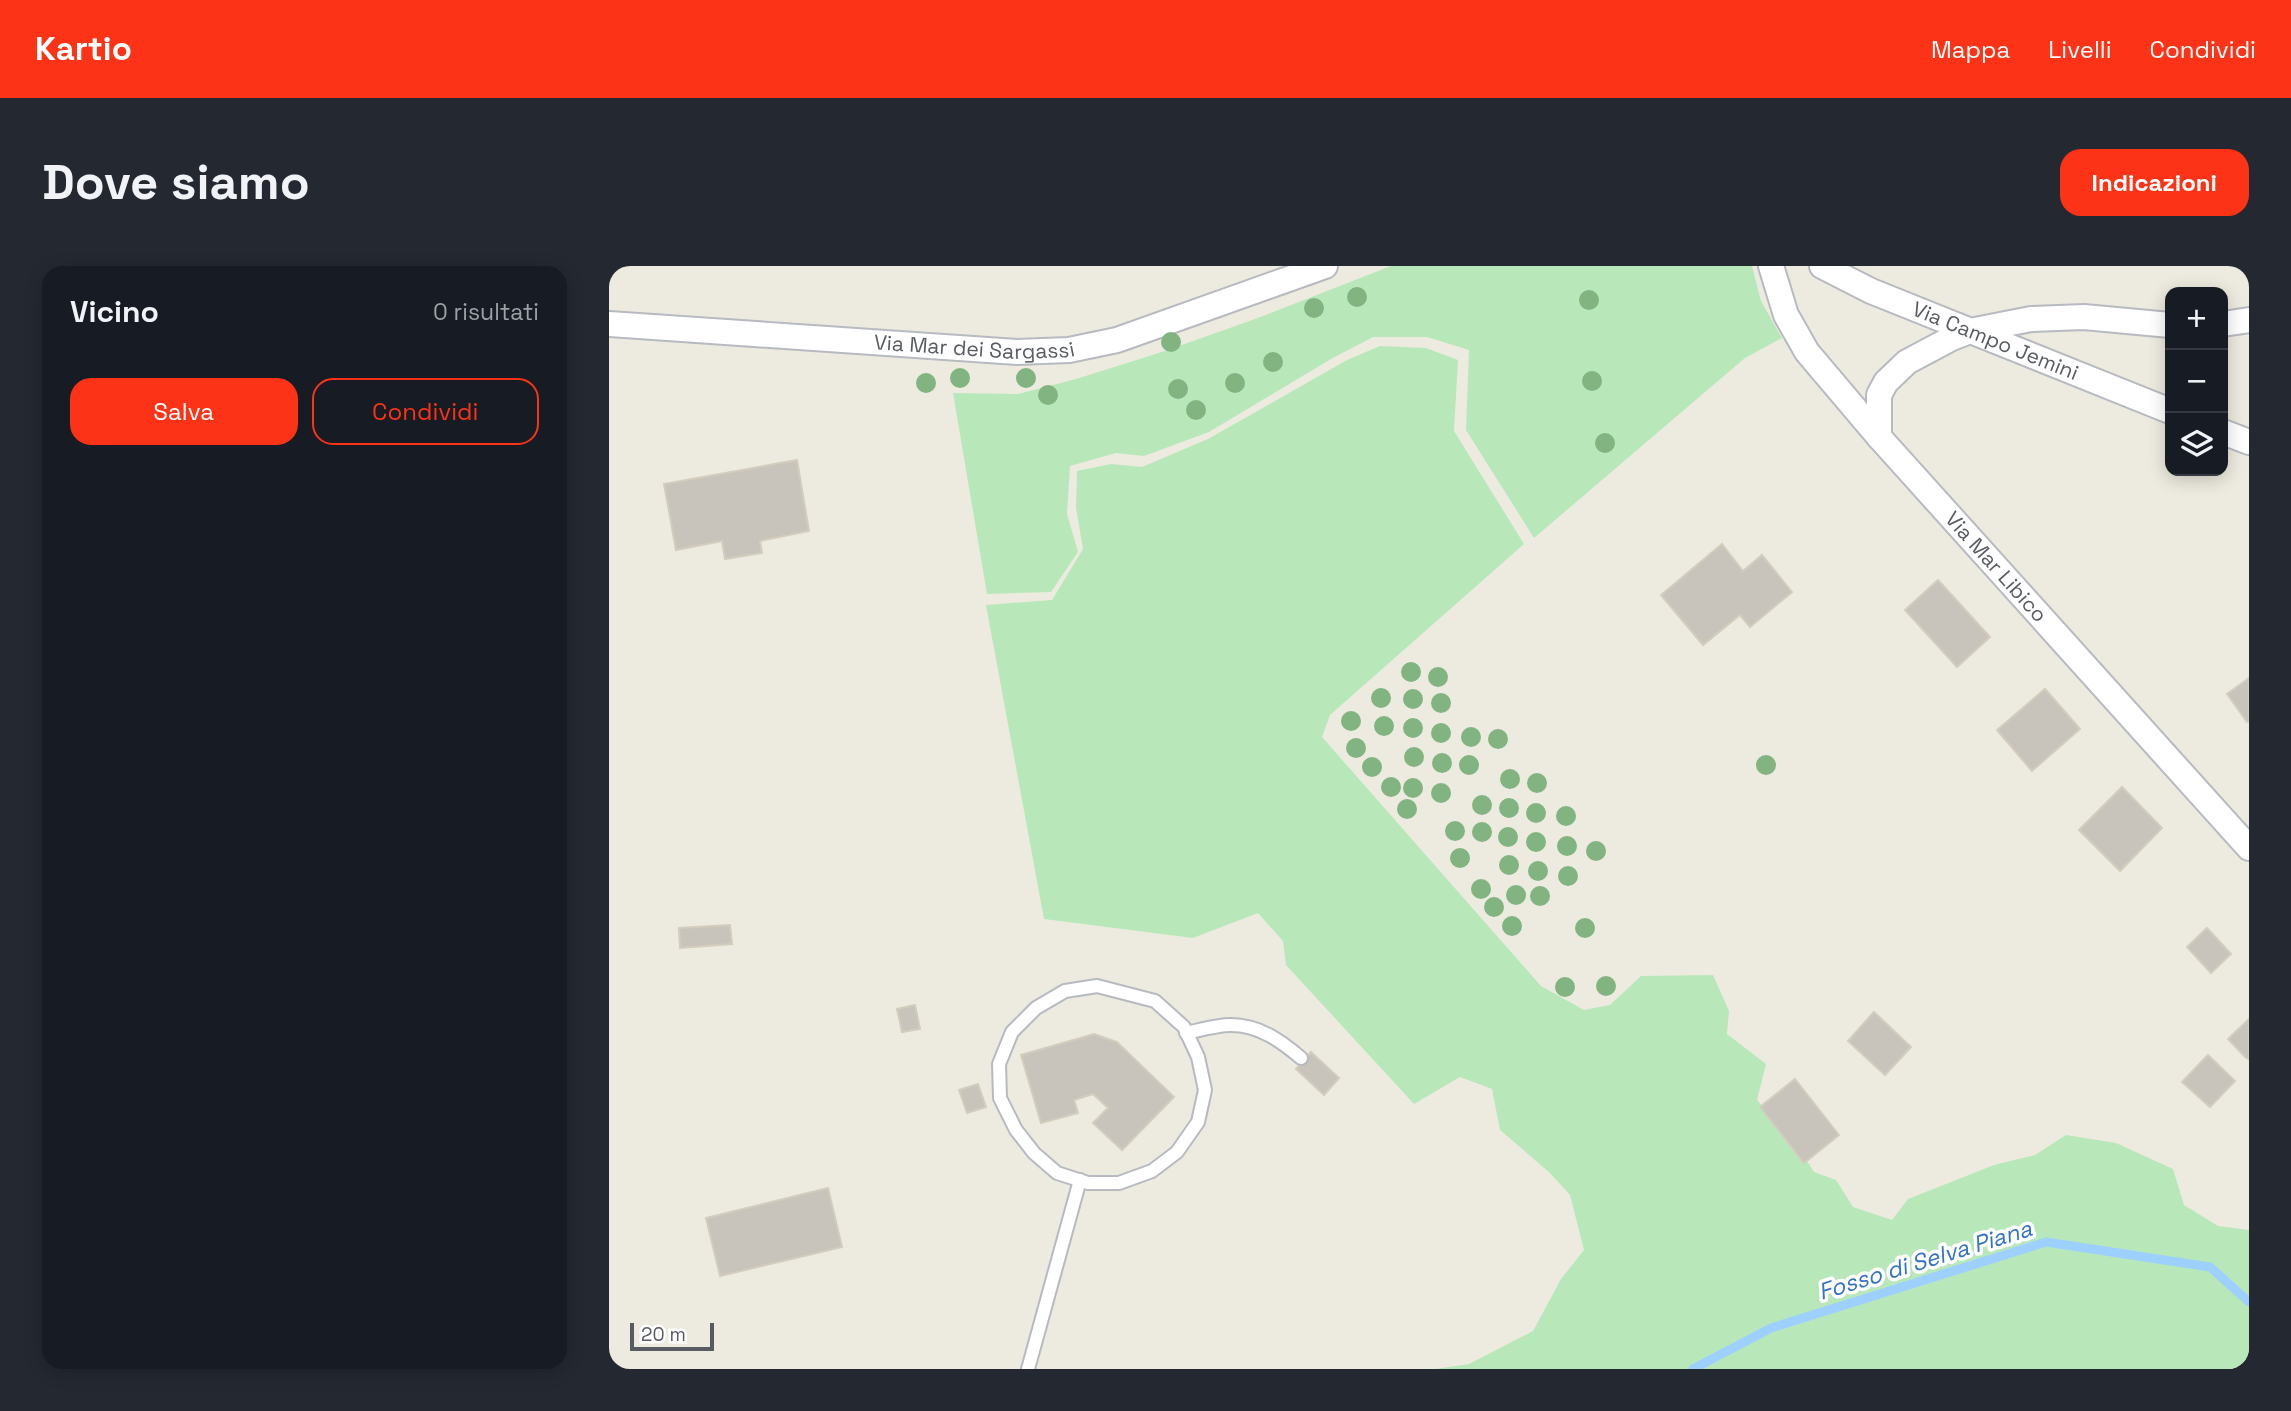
<!DOCTYPE html>
<html lang="it">
<meta charset="utf-8">
<style>
body{margin:0;font-family:"Space Grotesk",sans-serif;background:#242831;color:#f1f3f6}
.controls{position:absolute;right:21px;top:21px;display:grid;overflow:hidden;border-radius:14px;box-shadow:0 4px 18px #0003}
.controls button{width:63px;height:63px;display:grid;place-items:center;padding:0;border:0;border-bottom:2px solid #363941;background:#171b24;color:#f1f3f6;font:35px sans-serif}
.scale{position:absolute;left:21px;bottom:18px;width:84px;box-sizing:border-box;padding-left:7px;border:4px solid #585c62;border-top:0;font-size:19px;line-height:24px;white-space:nowrap;color:#585c62;-webkit-text-stroke:5px #fff;paint-order:stroke}
.list{margin:0;padding:0;list-style:none}
h2{display:flex;justify-content:space-between;align-items:center;height:91px;margin:0;padding:0 28px;font-size:30px}
h2 small{font-size:23px;font-weight:400;color:#9ea1a6}
.actions{display:flex;gap:14px;padding:21px 28px}
.actions a{flex:1;padding:16px 0;border:2px solid #fc3317;border-radius:21px;text-align:center;font-size:24px;color:#fc3317}
.actions .main{background:#fc3317;color:#fff}
.icon{flex:none;width:38px;height:38px;fill:none;stroke:currentColor;stroke-width:2;stroke-linecap:round;stroke-linejoin:round}
.map{position:relative;flex:none;width:1640px;height:1103px;overflow:hidden;border-radius:21px}
header{display:flex;align-items:center;gap:42px;box-sizing:border-box;height:98px;padding:0 35px;background:#fc3317;color:#fff}
header strong{font-size:33px}
nav{display:flex;gap:38px;margin-inline-start:auto;font-size:24px}
.intro{display:flex;align-items:center;justify-content:space-between;box-sizing:border-box;height:168px;padding:0 42px}
h1{margin:0;font-size:49px}
.button{padding:18px 32px;border-radius:21px;background:#fc3317;color:#fff;font-size:24px;font-weight:700}
main{display:flex;gap:42px;padding:0 42px}
aside{flex:1;background:#171b24;border-radius:21px;box-shadow:0 4px 18px #0003}
.map>svg:first-child{display:block}
.green{fill:#b8e8ba}
.lines{fill:none;stroke-linecap:round;stroke-linejoin:round}
.stream{stroke:#9dd0ff;stroke-width:9}
.building{fill:#c8c4bc;stroke:#d3cdbd;stroke-width:2}
.lane-casing{stroke:#b7bac0;stroke-width:16}
.street-casing{stroke:#b7bac0;stroke-width:28}
.lane{stroke:#fff;stroke-width:12}
.street{stroke:#fff;stroke-width:24}
.tree{fill:#82b481}
.labels{text-anchor:middle;stroke-width:7;stroke-linejoin:round;paint-order:stroke}
.street-label{font-size:21px;fill:#585c62;stroke:#fff}
.water-label{font-size:23px;font-style:italic;fill:#3273c6;stroke:#fff}
</style>
<header>
<strong>Kartio</strong>
<nav><a>Mappa</a><a>Livelli</a><a>Condividi</a></nav>
</header>
<div class="intro"><h1>Dove siamo</h1><a class="button">Indicazioni</a></div>
<main>
<aside>
<h2>Vicino<small>0 risultati</small></h2>
<ul class="list">
</ul>
<div class="actions"><a class="main">Salva</a><a>Condividi</a></div>
</aside>
<div class="map">
<svg width="1640" height="1103" viewBox="0 0 1640 1103">
<rect width="100%" height="100%" fill="#edebdf"/>
<!-- green -->
<g class="green">
<polygon points="782,0 1143,0 1152,35 1173,72 1136,92 925,272 857,164 860,84 818,71 764,71 722,93 600,166 535,190 507,187 461,200 458,248 469,286 442,326 378,328 344,127 409,128 467,113 556,85 646,53"/>
<polygon points="771,80 817,82 849,94 845,165 915,278 721,449 713,471 932,720 975,744 1001,739 1032,710 1104,709 1120,745 1118,768 1157,798 1148,834 1193,887 1205,906 1227,914 1244,941 1283,954 1299,933 1385,899 1426,889 1457,869 1507,877 1564,903 1575,939 1609,960 1640,964 1640,1103 826,1103 860,1098 924,1065 952,1013 975,984 961,929 941,907 891,864 883,823 851,811 805,838 677,699 674,675 649,647 584,672 435,653 377,339 443,334 474,283 467,242 468,205 502,198 533,201 599,173 738,94"/>
</g>
<g class="lines">
<!-- stream -->
<polyline class="stream" points="1084,1103 1162,1062 1437,976 1601,1001 1640,1036"/>
</g>
<!-- building -->
<g class="building">
<polygon points="188,194 200,265 151,275 153,287 116,293 113,275 67,284 55,218"/>
<polygon points="1113,278 1134,305 1153,289 1183,326 1141,361 1131,349 1094,379 1052,329"/>
<polygon points="1329,314 1381,371 1348,401 1296,344"/>
<polygon points="1640,412 1640,455 1638,456 1618,428"/>
<polygon points="1436,423 1471,463 1423,505 1388,464"/>
<polygon points="1513,521 1553,562 1511,605 1470,564"/>
<polygon points="121,659 123,678 71,682 70,662"/>
<polygon points="1598,662 1622,688 1602,707 1578,681"/>
<polygon points="306,739 311,763 293,766 288,743"/>
<polygon points="1265,746 1302,781 1276,809 1239,775"/>
<polygon points="1640,753 1640,793 1637,792 1619,773"/>
<polygon points="485,768 508,776 565,831 513,884 484,857 499,842 484,828 465,834 469,847 432,857 412,789"/>
<polygon points="702,786 730,812 715,829 687,803"/>
<polygon points="1599,789 1626,815 1601,841 1573,816"/>
<polygon points="1186,813 1230,869 1195,897 1151,841"/>
<polygon points="369,818 377,841 358,847 350,824"/>
<polygon points="219,922 233,981 111,1010 97,952"/>
</g>
<g class="lines">
<!-- lane casing -->
<g class="lane-casing">
<g id="lane">
<polygon points="488,720 546,735 575,761 589,791 596,824 589,856 568,886 543,905 510,917 479,917 448,907 425,887 407,864 391,832 390,798 403,766 427,742 456,725"/>
<path d="M 577,767 C 591,764 608,759 622,759 C 650,759 672,775 692,792"/>
<polyline points="419,1103 471,914"/>
</g>
</g>
<!-- street casing -->
<g class="street-casing">
<g id="street">
<path id="s1" d="M 1162,0 L 1177,49 L 1198,86 L 1270,171 L 1640,582"/>
<path id="s2" d="M 1213,0 L 1262,25 L 1561,145"/>
<path id="s3" d="M 0,58 L 408,86 L 460,84 L 508,74 L 716,0"/>
<polyline points="1614,58 1640,54"/>
<polyline points="1614,166 1640,176"/>
<polyline points="1270,171 1270,129 1277,116 1298,96 1343,72 1361,65 1422,53 1475,51 1561,59"/>
</g>
</g>
<!-- lane -->
<use href="#lane" class="lane"/>
<!-- street -->
<use href="#street" class="street"/>
</g>
<!-- trees -->
<g class="tree">
<circle cx="748" cy="31" r="10"/>
<circle cx="980" cy="34" r="10"/>
<circle cx="705" cy="42" r="10"/>
<circle cx="562" cy="76" r="10"/>
<circle cx="664" cy="96" r="10"/>
<circle cx="351" cy="112" r="10"/>
<circle cx="417" cy="112" r="10"/>
<circle cx="983" cy="115" r="10"/>
<circle cx="317" cy="117" r="10"/>
<circle cx="626" cy="117" r="10"/>
<circle cx="569" cy="123" r="10"/>
<circle cx="439" cy="129" r="10"/>
<circle cx="587" cy="144" r="10"/>
<circle cx="996" cy="177" r="10"/>
<circle cx="802" cy="406" r="10"/>
<circle cx="829" cy="411" r="10"/>
<circle cx="772" cy="432" r="10"/>
<circle cx="804" cy="433" r="10"/>
<circle cx="832" cy="437" r="10"/>
<circle cx="742" cy="455" r="10"/>
<circle cx="775" cy="460" r="10"/>
<circle cx="804" cy="462" r="10"/>
<circle cx="832" cy="467" r="10"/>
<circle cx="862" cy="471" r="10"/>
<circle cx="889" cy="473" r="10"/>
<circle cx="747" cy="482" r="10"/>
<circle cx="805" cy="491" r="10"/>
<circle cx="833" cy="497" r="10"/>
<circle cx="860" cy="499" r="10"/>
<circle cx="1157" cy="499" r="10"/>
<circle cx="763" cy="501" r="10"/>
<circle cx="901" cy="513" r="10"/>
<circle cx="928" cy="517" r="10"/>
<circle cx="782" cy="521" r="10"/>
<circle cx="804" cy="522" r="10"/>
<circle cx="832" cy="527" r="10"/>
<circle cx="873" cy="539" r="10"/>
<circle cx="900" cy="542" r="10"/>
<circle cx="798" cy="543" r="10"/>
<circle cx="927" cy="547" r="10"/>
<circle cx="957" cy="550" r="10"/>
<circle cx="846" cy="565" r="10"/>
<circle cx="873" cy="566" r="10"/>
<circle cx="899" cy="571" r="10"/>
<circle cx="927" cy="576" r="10"/>
<circle cx="958" cy="580" r="10"/>
<circle cx="987" cy="585" r="10"/>
<circle cx="851" cy="592" r="10"/>
<circle cx="900" cy="599" r="10"/>
<circle cx="929" cy="605" r="10"/>
<circle cx="959" cy="610" r="10"/>
<circle cx="872" cy="623" r="10"/>
<circle cx="907" cy="629" r="10"/>
<circle cx="931" cy="630" r="10"/>
<circle cx="885" cy="641" r="10"/>
<circle cx="903" cy="660" r="10"/>
<circle cx="976" cy="662" r="10"/>
<circle cx="997" cy="720" r="10"/>
<circle cx="956" cy="721" r="10"/>
</g>
<g class="labels">
<!-- street labels -->
<g class="street-label">
<text dy="7" stroke="none"><textPath href="#s2" startOffset="189">Via Campo Jemini</textPath></text>
<text dy="7" stroke="none"><textPath href="#s3" startOffset="366">Via Mar dei Sargassi</textPath></text>
<text dy="7" stroke="none"><textPath href="#s1" startOffset="380">Via Mar Libico</textPath></text>
</g>
<!-- water labels -->
<g class="water-label">
<text transform="translate(1316 994) rotate(-17)" y="8">Fosso di Selva Piana</text>
</g>
</g>
</svg>
<div class="controls">
<button>+</button>
<button>−</button>
<button><svg class="icon" aria-label="layers" viewBox="0 0 24 24"><path d="M12 4l9 5-9 5-9-5zM3 14l9 5 9-5"/></svg></button>
</div>
<div class="scale">20 m</div>
</div>
</main>
